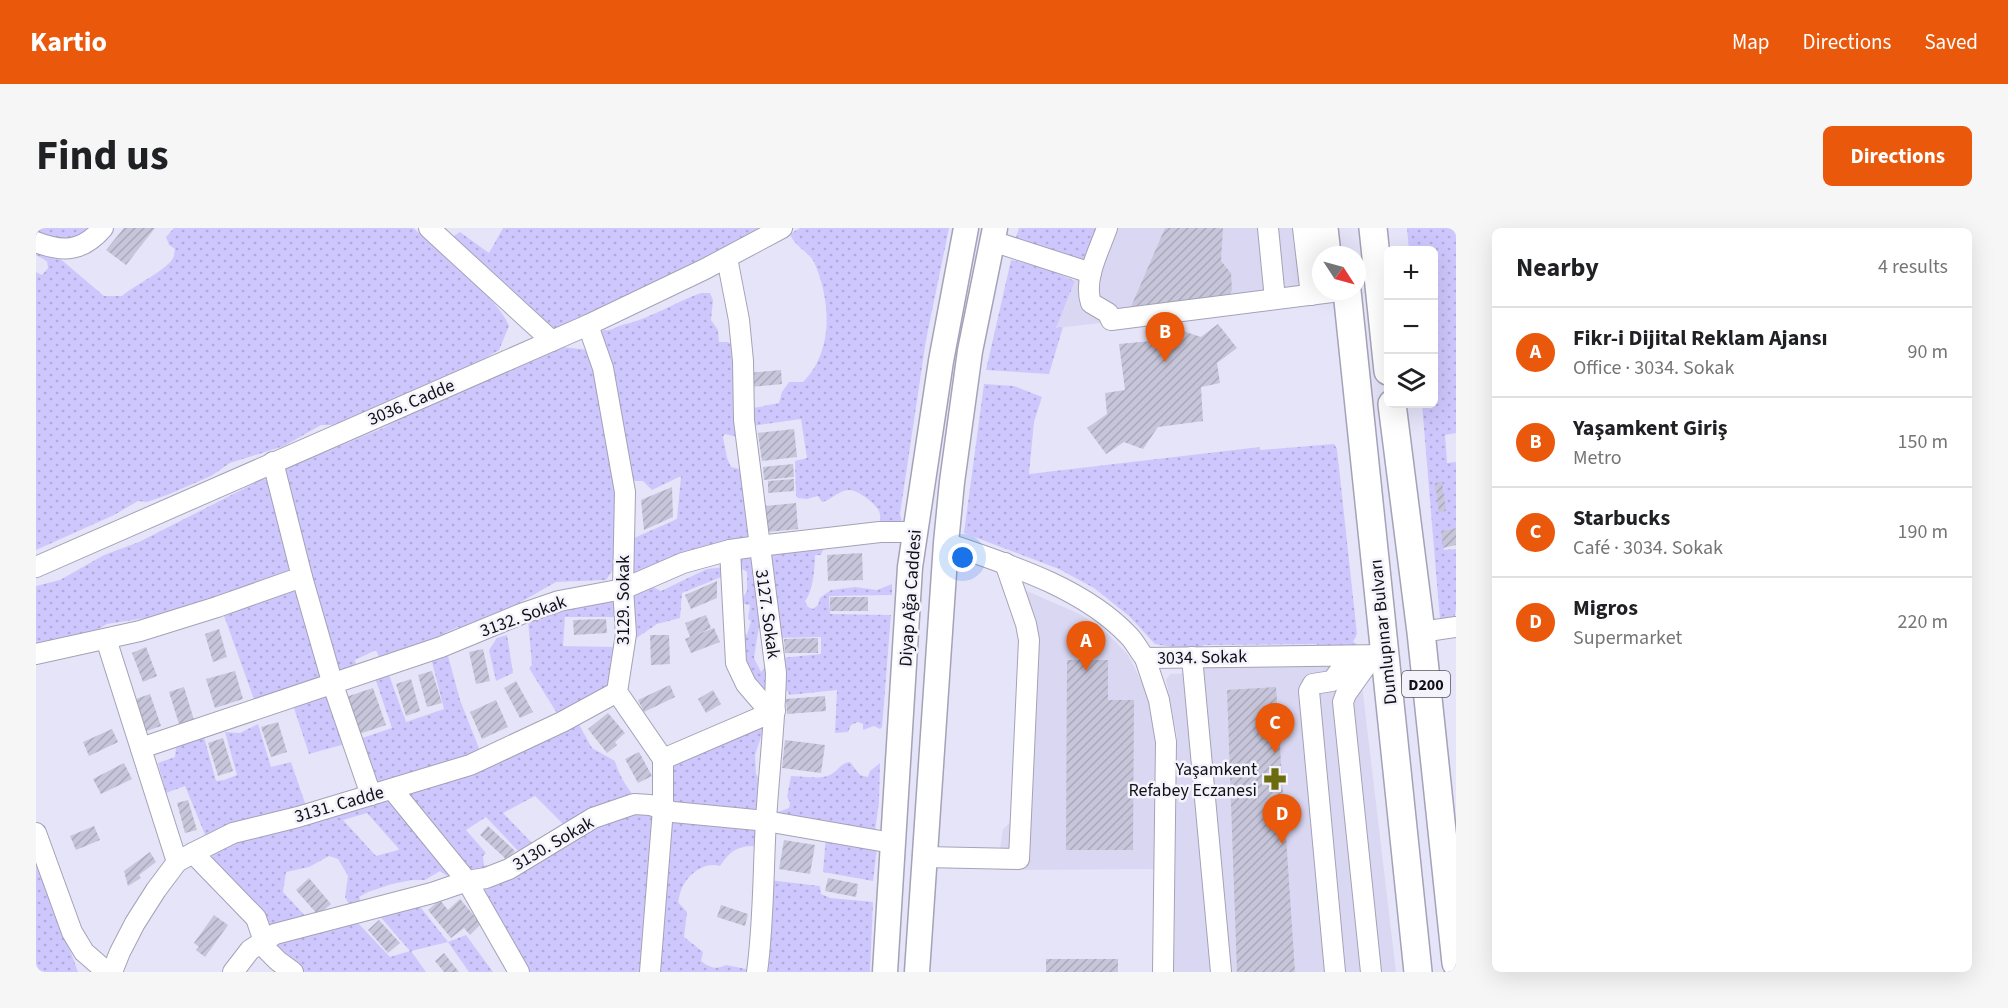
<!DOCTYPE html>
<meta charset="utf-8">
<style>
body{margin:0;font-family:"Source Sans 3",sans-serif;background:#f6f6f6;color:#202124}
.controls{position:absolute;right:18px;top:18px;display:grid;overflow:hidden;border-radius:9px;box-shadow:0 6px 24px #0002}
.controls button{width:54px;height:54px;display:grid;place-items:center;padding:0;border:0;border-bottom:2px solid #e0e0e0;background:#fff;color:#202124;font:30px sans-serif}
.compass{position:absolute;left:1276px;top:18px;width:54px;height:54px;border-radius:50%;background:#fff;box-shadow:0 6px 24px #0002;rotate:126deg}
.you{position:absolute;left:927px;top:330px;width:21px;height:21px;margin:-15px;border:4px solid #fff;border-radius:50%;background:#1a73e8;box-shadow:0 0 0 9px #1a73e833}
.badge{display:grid;place-items:center;width:39px;height:39px;border-radius:50%;background:#ea580c;color:#fff;font-size:20px;font-weight:700}
.pin{position:absolute;translate:-50% -50px;filter:drop-shadow(0 2px 3px #0008)}
.pin::after{content:'';position:absolute;top:32px;width:21px;height:18px;background:inherit;clip-path:polygon(0 0,100% 0,50% 100%)}
.list{margin:0;padding:0;list-style:none}
h2{display:flex;justify-content:space-between;align-items:center;height:78px;margin:0;padding:0 24px;font-size:26px}
h2 small{font-size:20px;font-weight:400;color:#757577}
.list li{display:grid;grid-template-columns:39px 1fr auto;gap:18px;align-items:center;box-sizing:border-box;height:90px;padding:0 24px;border-top:2px solid #e0e0e0}
.list b{display:block;font-size:22px;white-space:nowrap}
.list p{margin:0;font-size:20px;white-space:nowrap;color:#757577}
.list em{font-size:20px;font-style:normal;color:#757577}
.icon{flex:none;width:33px;height:33px;fill:none;stroke:currentColor;stroke-width:2;stroke-linecap:round;stroke-linejoin:round}
.map{position:relative;flex:none;width:1420px;height:744px;overflow:hidden;border-radius:9px}
header{display:flex;align-items:center;gap:36px;box-sizing:border-box;height:84px;padding:0 30px;background:#ea580c;color:#fff}
header strong{font-size:28px}
nav{display:flex;gap:33px;margin-inline-start:auto;font-size:21px}
.intro{display:flex;align-items:center;justify-content:space-between;box-sizing:border-box;height:144px;padding:0 36px}
h1{margin:0;font-size:42px}
.button{padding:15px 27px;border-radius:9px;background:#ea580c;color:#fff;font-size:21px;font-weight:700}
main{display:flex;gap:36px;padding:0 36px}
aside{flex:1;background:#fff;border-radius:9px;box-shadow:0 6px 24px #0002}
.map>svg:first-child{display:block}
.built{fill:#dad7f3}
.green{fill:url(#green-dots);fill-rule:evenodd}
.building{fill:url(#building-hatch)}
.lines{fill:none;stroke-linecap:round;stroke-linejoin:round}
.minor-casing{stroke:#a4a2b6;stroke-width:22}
.major-casing{stroke:#a4a2b6;stroke-width:27}
.highway-casing{stroke:#a4a2b6;stroke-width:30}
.minor{stroke:#fff;stroke-width:20}
.major{stroke:#fff;stroke-width:24}
.highway{stroke:#fff;stroke-width:27}
.labels{text-anchor:middle;stroke-width:5;stroke-linejoin:round;paint-order:stroke}
.shield{fill:#f4f3fb;stroke:#55545b;stroke-width:1.5}
.shield-label{font-size:16px;font-weight:bold;fill:#111017}
.street-label{font-size:18px;fill:#111017;stroke:#f4f3fb}
.poi-label{font-size:18px;fill:#111017;stroke:#f4f3fb;text-anchor:end}
</style>
<header>
<strong>Kartio</strong>
<nav><a>Map</a><a>Directions</a><a>Saved</a></nav>
</header>
<div class="intro"><h1>Find us</h1><a class="button">Directions</a></div>
<main>
<div class="map">
<svg width="1420" height="744" viewBox="0 0 1420 744">
<defs>
<pattern id="green-dots" width="8" height="8" patternUnits="userSpaceOnUse" patternTransform="scale(1.5)"><rect width="8" height="8" fill="#cec7fd"/><path d="M2 2h.1M6 6h.1" fill="none" stroke="#b0aad8" stroke-width="1.8" stroke-linecap="round"/></pattern>
<pattern id="building-hatch" width="6" height="6" patternUnits="userSpaceOnUse" patternTransform="scale(1.5)"><rect width="6" height="6" fill="#c7c5da"/><path d="M-1 1l2-2M0 6l6-6M5 7l2-2" fill="none" stroke="#aaa8ba"/></pattern>
</defs>
<rect width="100%" height="100%" fill="#e6e4f9"/>
<!-- built -->
<g class="built">
<polygon points="1061,0 1283,0 1285,63 1290,70 1020,100"/>
<polygon points="984,360 1046,387 1072,406 1092,427 1110,462 1119,506 1118,641 963,642 961,639 967,601 976,593"/>
<polygon points="1162,425 1281,425 1326,457 1360,744 1138,744 1141,508 1130,452 1134,446 1159,445"/>
</g>
<!-- green -->
<g class="green">
<polygon points="0,0 61,0 43,15 0,7"/>
<path d="M 138,0 L 377,0 C 400,20 464,72 473,98 L 463,122 L 438,137 L 357,174 L 300,197 L 285,197 L 248,218 L 194,235 L 175,248 L 131,267 L 111,274 L 102,273 L 78,287 L 0,322 L 0,44 L 6,47 L 12,40 L 11,33 L 0,27 L 0,17 L 15,23 L 68,68 L 86,68 C 97,58 131,42 137,30 C 139,27 138,24 139,21 L 133,17 L 130,9 Z"/>
<polygon points="467,0 734,0 522,103 473,64 416,9 424,4 453,25"/>
<path d="M 764,0 L 913,0 L 890,112 L 864,286 L 866,294 L 861,297 L 844,298 C 844,293 845,288 843,283 C 839,275 821,261 812,262 C 802,263 795,272 786,274 L 782,268 L 771,271 L 762,270 L 760,268 L 759,233 L 771,230 L 765,191 L 716,198 L 712,181 L 743,175 L 746,164 L 753,154 L 767,154 C 798,123 795,72 778,34 C 772,23 759,19 754,6 Z"/>
<polygon points="983,0 1061,0 1047,34 979,12"/>
<polygon points="1371,0 1420,0 1420,205 1409,207 1411,235 1420,234 1420,300 1405,303 1408,322 1420,321 1420,381 1418,391 1408,393 1404,391 1402,368 1386,176 1398,176 1398,22 1373,22"/>
<polygon points="975,32 1007,39 1039,53 1020,100 1027,99 1013,146 950,142"/>
<path d="M 665,65 L 674,65 L 677,72 L 675,92 L 682,102 L 683,114 L 692,114 L 699,120 L 701,209 L 689,206 L 687,209 L 691,230 L 695,239 L 704,241 L 709,247 L 714,304 L 711,310 L 597,346 L 598,310 L 641,291 L 645,248 L 616,262 L 607,253 L 599,253 L 593,248 L 564,105 L 568,102 C 576,103 579,99 586,97 C 614,91 639,74 665,65 Z"/>
<polygon points="527,119 552,122 559,127 581,250 580,337 570,352 520,354 462,387 427,403 422,399 409,405 411,412 345,433 340,422 319,432 321,441 308,445 300,443 245,254 249,241 347,200 386,179 513,121"/>
<polygon points="948,156 978,158 1006,169 998,194 993,246 1224,219 1224,222 1298,216 1301,221 1321,406 1317,414 1321,416 1316,423 1281,425 1281,416 1167,417 1167,425 1119,416 1093,388 1058,360 1023,341 928,305"/>
<polygon points="232,251 257,328 254,346 123,388 71,396 52,407 0,417 0,358 24,352 68,327 103,314 225,252"/>
<path d="M 789,317 L 785,327 L 779,327 C 779,339 777,364 769,373 L 772,379 L 777,381 L 782,377 L 784,370 L 795,362 L 819,359 L 841,362 L 856,356 L 856,367 L 793,368 L 794,386 L 855,387 L 846,499 L 844,501 L 838,498 L 827,502 L 827,496 L 822,494 L 815,497 L 812,504 L 799,505 L 801,462 L 753,467 L 752,463 L 747,464 L 745,430 L 785,426 L 785,409 L 741,410 L 733,321 Z"/>
<polygon points="716,327 729,397 723,398 718,430 725,444 731,437 729,470 708,438 705,400 711,407 715,393 712,391 714,377 708,376 705,373 711,363 711,344 701,338 705,328"/>
<polygon points="689,339 690,347 646,365 644,390 621,396 599,411 594,380 598,363 615,358 625,363 671,341"/>
<polygon points="261,357 289,449 220,477 187,385"/>
<polygon points="569,370 579,374 579,389 529,389 527,418 579,419 574,457 522,487 493,440 496,437 492,392 531,377"/>
<polygon points="471,407 477,445 460,453 453,422 461,410"/>
<polygon points="411,424 424,472 444,523 340,561 320,512 356,500 339,450 353,447 370,494 408,481 395,430"/>
<polygon points="292,466 309,516 273,526 257,477"/>
<path d="M 541,493 L 556,520 L 579,533 C 583,547 589,557 598,568 L 603,565 L 603,567 L 530,599 L 499,568 L 467,585 L 499,618 L 485,626 L 450,589 L 430,602 L 450,625 L 447,628 L 448,638 L 451,637 L 452,640 L 435,646 L 371,572 L 374,565 Z"/>
<polygon points="222,496 235,539 255,534 271,581 170,609 149,558 130,565 122,535 139,529 140,520 156,510 168,509 180,553 188,552 201,547 189,504 204,505"/>
<polygon points="729,496 731,503 726,506 719,527 720,546 725,554 724,584 637,579 634,534"/>
<path d="M 814,534 L 824,547 L 832,549 L 834,543 L 844,535 L 843,574 L 839,603 L 742,591 L 736,574 L 742,584 L 753,580 L 754,574 L 751,569 L 755,548 C 766,548 783,552 794,547 C 802,543 804,535 814,534 Z"/>
<path d="M 352,571 L 415,643 L 411,648 L 404,643 L 389,652 L 376,652 L 356,656 L 332,664 L 323,669 L 325,674 L 314,678 L 309,669 L 312,648 L 302,631 L 293,628 L 273,639 L 250,644 L 247,664 L 272,691 L 235,701 L 176,634 L 177,621 L 196,610 ZM 331,585 L 363,621 L 362,622 L 340,628 L 307,592 Z"/>
<polygon points="598,581 618,586 608,744 488,744 474,717 469,697 443,660 535,609"/>
<path d="M 639,589 L 718,599 L 723,603 L 721,618 C 702,617 694,623 684,638 C 669,633 652,646 646,660 C 644,664 643,670 642,674 L 651,684 L 648,709 L 667,724 L 665,733 C 674,740 680,742 690,737 L 710,741 L 712,744 L 618,744 L 630,595 Z"/>
<polygon points="790,608 841,620 837,653 787,644"/>
<polygon points="0,629 42,744 0,744"/>
<polygon points="733,652 784,658 785,666 794,670 837,674 834,744 728,744"/>
<polygon points="381,675 412,714 430,707 457,744 433,744 412,714 375,723 390,744 267,744 236,718 245,712 320,693 354,729 374,723 341,685"/>
</g>
<!-- building -->
<g class="building">
<polygon points="88,0 119,0 90,37 70,22"/>
<polygon points="1129,0 1187,0 1185,33 1195,45 1196,62 1192,69 1091,88"/>
<polygon points="1182,96 1201,120 1181,135 1184,155 1165,159 1167,193 1122,199 1107,221 1088,214 1070,226 1051,200 1071,186 1069,165 1089,162 1083,116 1136,111 1141,101 1165,109"/>
<polygon points="745,142 746,156 714,159 713,145"/>
<polygon points="758,201 761,229 726,233 722,205"/>
<polygon points="757,236 758,249 728,252 727,239"/>
<polygon points="758,251 758,263 732,265 732,253"/>
<polygon points="1406,254 1410,283 1403,284 1399,255"/>
<polygon points="636,259 637,289 608,302 605,272"/>
<polygon points="760,275 762,301 731,304 729,278"/>
<polygon points="1420,300 1420,317 1407,320 1405,303"/>
<polygon points="826,325 827,352 792,353 791,327"/>
<polygon points="681,353 681,370 655,381 649,367"/>
<rect x="794" y="369" width="38" height="14"/>
<polygon points="670,387 675,400 659,407 678,400 684,414 655,425 649,411 654,409 649,395"/>
<polygon points="570,391 571,405 538,407 537,392"/>
<polygon points="183,401 191,429 177,434 169,406"/>
<polygon points="614,407 633,407 634,436 615,437"/>
<polygon points="782,410 782,425 749,425 748,411"/>
<polygon points="110,419 121,448 107,454 96,425"/>
<polygon points="447,421 454,453 440,456 433,424"/>
<polygon points="1031,432 1072,432 1072,472 1098,472 1097,622 1030,622"/>
<polygon points="199,443 207,471 179,480 170,451"/>
<polygon points="396,443 406,475 391,479 382,447"/>
<polygon points="375,451 384,483 370,488 360,456"/>
<polygon points="480,453 497,484 484,490 468,460"/>
<polygon points="634,457 639,469 608,484 602,472"/>
<polygon points="148,459 158,492 143,496 133,464"/>
<polygon points="1240,459 1259,744 1201,744 1191,462"/>
<polygon points="337,460 350,497 323,506 310,469"/>
<polygon points="677,462 685,476 670,485 662,471"/>
<polygon points="114,466 125,498 108,504 97,472"/>
<polygon points="789,468 790,483 751,486 750,471"/>
<polygon points="460,472 472,499 446,511 434,484"/>
<polygon points="572,485 589,505 579,514 581,517 571,525 552,501"/>
<polygon points="242,494 251,524 235,529 225,499"/>
<polygon points="76,501 82,514 53,528 47,514"/>
<polygon points="187,510 197,543 182,548 172,515"/>
<polygon points="749,512 789,517 785,545 746,540"/>
<polygon points="603,524 616,548 602,555 589,531"/>
<polygon points="88,535 96,551 65,566 57,551"/>
<polygon points="152,572 161,602 149,605 141,575"/>
<polygon points="58,598 64,612 40,622 34,608"/>
<polygon points="452,598 479,623 471,632 444,607"/>
<polygon points="748,612 779,617 774,646 743,641"/>
<polygon points="114,624 120,634 103,647 105,650 92,658 88,643"/>
<polygon points="273,650 295,676 282,687 260,662"/>
<polygon points="792,650 822,656 820,669 789,663"/>
<polygon points="424,671 445,696 434,707 428,700 415,710 392,682 404,672 412,682"/>
<polygon points="685,677 712,686 709,698 681,689"/>
<polygon points="178,687 192,697 169,729 160,722 163,719 158,715"/>
<polygon points="343,692 364,715 352,725 332,702"/>
<polygon points="408,725 423,744 408,744 399,733"/>
<rect x="1010" y="731" width="72" height="13"/>
</g>
<g class="lines">
<!-- minor casing -->
<g class="minor-casing">
<g id="minor">
<polyline points="393,0 516,113"/>
<path d="M 1071,0 C 1063,23 1047,51 1055,75 L 1072,85 L 1075,92 L 1296,64"/>
<polyline points="1232,0 1239,71"/>
<polyline points="1267,0 1275,67"/>
<polyline points="956,13 1055,45"/>
<path d="M 0,14 C 28,25 47,23 67,0"/>
<path d="M 691,30 L 703,92 L 707,133 L 708,192 L 740,445 C 739,494 733,543 730,592 C 727,643 728,693 721,744"/>
<polyline points="552,97 567,140 589,264 587,361 590,406 581,464 627,531 627,581 614,744"/>
<polyline points="237,234 266,349 297,457 335,567"/>
<path d="M 910,315 C 971,336 1047,359 1093,408 C 1099,414 1103,423 1109,430 L 1349,427"/>
<polyline points="694,322 700,435 710,456 735,485"/>
<polyline points="0,339 552,97 669,41 746,0"/>
<polyline points="1385,404 1420,399"/>
<polyline points="70,411 141,634"/>
<polyline points="0,426 104,403 181,379 266,349"/>
<polyline points="1156,429 1185,744"/>
<polyline points="1109,430 1123,472 1130,514 1127,744"/>
<polyline points="105,520 405,419 485,386 523,373 587,361 647,335 694,322 723,318 844,304 879,304"/>
<polyline points="627,531 739,483"/>
<polyline points="356,561 431,653 483,744"/>
<polyline points="0,605 36,704 48,724 71,744"/>
<polyline points="157,625 220,690 231,722 242,733 257,744"/>
<polyline points="889,629 983,631 993,412 990,396 969,335"/>
<polyline points="76,744 84,724 99,695 120,662 141,634 157,625 197,605 262,589 434,537 526,494 581,464"/>
<polyline points="197,744 214,722 239,706 396,665 431,653 450,650 473,641 557,590 598,576 614,577 637,584 730,593 856,615"/>
<polyline points="1299,744 1273,463 1277,456 1296,453 1315,428"/>
<polyline points="1335,744 1307,474 1310,466 1337,428"/>
</g>
</g>
<!-- major casing -->
<g class="major-casing">
<g id="major">
<polyline points="849,744 874,339 905,133 930,0"/>
<polyline points="881,744 910,315 916,254 934,123 959,0"/>
</g>
</g>
<!-- highway casing -->
<g class="highway-casing">
<g id="highway">
<polyline points="1288,0 1291,27"/>
<polyline points="1337,0 1352,143"/>
<polyline points="1311,63 1382,744"/>
<polyline points="1356,176 1385,404 1420,735"/>
</g>
</g>
<!-- minor -->
<use href="#minor" class="minor"/>
<!-- major -->
<use href="#major" class="major"/>
<!-- highway -->
<use href="#highway" class="highway"/>
</g>
<!-- icons -->
<defs>
<g id="pharmacy-bare" transform="scale(1.8)"><path d="M-2-6h4v4h4v4h-4v4h-4v-4h-4v-4h4Z" fill="#6b6c0d" stroke="#f4f3fb" stroke-width="2.5" paint-order="stroke"/></g>
</defs>
<g fill-rule="evenodd">
<use href="#pharmacy-bare" x="1239" y="551"/>
</g>
<g class="labels">
<!-- shield labels -->
<rect class="shield" x="1366" y="443" width="48" height="26" rx="4.5"/>
<g class="shield-label">
<text x="1390" y="462">D200</text>
</g>
<!-- street labels -->
<g class="street-label">
<text transform="translate(375 174) rotate(-23)" y="6">3036. Cadde</text>
<text transform="translate(874 370) rotate(-86)" y="6">Diyap Ağa Caddesi</text>
<text transform="translate(587 372) rotate(-90)" y="6">3129. Sokak</text>
<text transform="translate(732 386) rotate(82)" y="6">3127. Sokak</text>
<text transform="translate(487 388) rotate(-20)" y="6">3132. Sokak</text>
<text transform="translate(1347 404) rotate(-96)" y="6">Dumlupınar Bulvarı</text>
<text transform="translate(1166 429) rotate(-1)" y="6">3034. Sokak</text>
<text transform="translate(303 576) rotate(-16)" y="6">3131. Cadde</text>
<text transform="translate(517 615) rotate(-30)" y="6">3130. Sokak</text>
</g>
<!-- poi labels -->
<g class="poi-label">
<text x="1221" y="547">Yaşamkent<tspan x="1221" dy="21">Refabey Eczanesi</tspan></text>
</g>
</g>
</svg>
<div class="controls">
<button>+</button>
<button>−</button>
<button><svg class="icon" aria-label="layers" viewBox="0 0 24 24"><path d="M12 4l9 5-9 5-9-5zM3 14l9 5 9-5"/></svg></button>
</div>
<svg class="compass" viewBox="-18 -18 36 36"><path d="M0-13l5 13h-10z" fill="#e53935"/><path d="M0 13l5-13h-10z" fill="#757577"/></svg>
<div class="you"></div>
<div class="pin badge" style="left:1050px;top:443px">A</div>
<div class="pin badge" style="left:1129px;top:134px">B</div>
<div class="pin badge" style="left:1239px;top:525px">C</div>
<div class="pin badge" style="left:1246px;top:616px">D</div>
</div>
<aside>
<h2>Nearby<small>4 results</small></h2>
<ul class="list">
<li><span class="badge">A</span><div><b>Fikr-i Dijital Reklam Ajansı</b><p>Office · 3034. Sokak</p></div><em>90 m</em></li>
<li><span class="badge">B</span><div><b>Yaşamkent Giriş</b><p>Metro</p></div><em>150 m</em></li>
<li><span class="badge">C</span><div><b>Starbucks</b><p>Café · 3034. Sokak</p></div><em>190 m</em></li>
<li><span class="badge">D</span><div><b>Migros</b><p>Supermarket</p></div><em>220 m</em></li>
</ul>
</aside>
</main>
